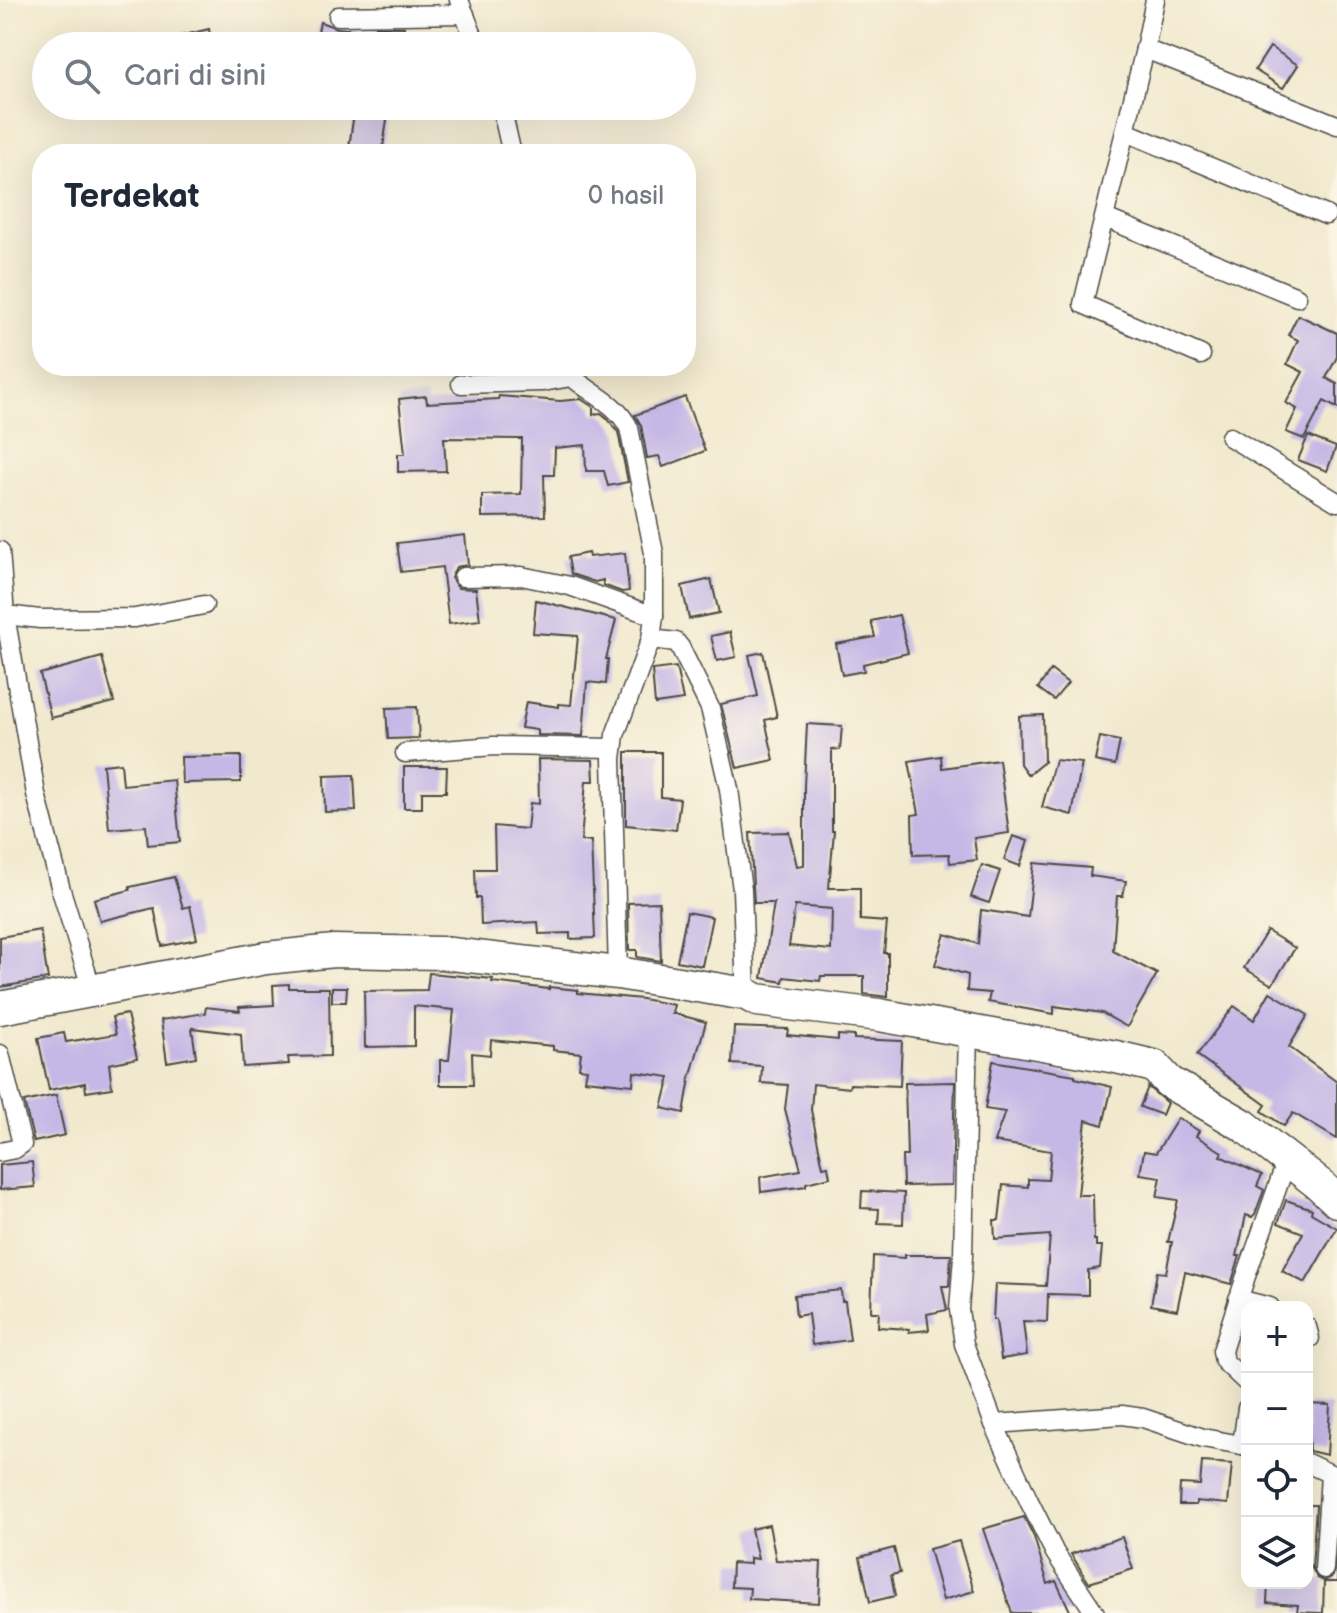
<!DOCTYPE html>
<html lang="id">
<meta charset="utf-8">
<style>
body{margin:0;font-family:"Balsamiq Sans",sans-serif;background:#f2f2f3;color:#1f2937}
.controls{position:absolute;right:24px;bottom:24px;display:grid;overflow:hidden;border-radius:16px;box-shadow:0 8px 32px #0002}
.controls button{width:72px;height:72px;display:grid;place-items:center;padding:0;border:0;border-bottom:2px solid #e0e1e3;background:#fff;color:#1f2937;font:40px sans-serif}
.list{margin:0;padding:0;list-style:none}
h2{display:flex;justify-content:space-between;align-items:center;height:104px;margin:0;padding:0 32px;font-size:34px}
h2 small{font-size:26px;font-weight:400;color:#747a83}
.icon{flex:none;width:44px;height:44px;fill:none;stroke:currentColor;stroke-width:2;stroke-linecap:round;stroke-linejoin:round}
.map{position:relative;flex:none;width:1337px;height:1613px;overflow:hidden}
.search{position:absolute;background:#fff;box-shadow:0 8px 32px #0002;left:32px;top:32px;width:664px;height:88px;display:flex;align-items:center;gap:20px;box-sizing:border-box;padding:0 28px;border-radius:44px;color:#747a83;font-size:30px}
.panel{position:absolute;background:#fff;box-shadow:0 8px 32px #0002;left:32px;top:144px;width:664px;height:232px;border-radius:32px}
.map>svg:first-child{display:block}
.building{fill:#c6b8e6;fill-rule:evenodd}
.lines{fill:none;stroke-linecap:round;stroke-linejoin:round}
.street-casing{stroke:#494843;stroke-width:21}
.highway-casing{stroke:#494843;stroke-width:35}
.street{stroke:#fff;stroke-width:18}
.highway{stroke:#fff;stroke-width:32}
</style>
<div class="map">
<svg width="1337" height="1613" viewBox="0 0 1337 1613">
<rect width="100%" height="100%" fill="#fcf5e5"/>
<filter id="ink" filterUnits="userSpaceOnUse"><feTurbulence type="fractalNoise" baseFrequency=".0125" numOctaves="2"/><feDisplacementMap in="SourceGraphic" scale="16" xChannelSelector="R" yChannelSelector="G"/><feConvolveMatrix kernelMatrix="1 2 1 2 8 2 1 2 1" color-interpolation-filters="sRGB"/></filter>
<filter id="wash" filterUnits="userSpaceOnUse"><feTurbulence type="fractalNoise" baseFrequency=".006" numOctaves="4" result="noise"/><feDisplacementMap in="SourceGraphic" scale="32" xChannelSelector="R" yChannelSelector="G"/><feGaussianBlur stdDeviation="1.8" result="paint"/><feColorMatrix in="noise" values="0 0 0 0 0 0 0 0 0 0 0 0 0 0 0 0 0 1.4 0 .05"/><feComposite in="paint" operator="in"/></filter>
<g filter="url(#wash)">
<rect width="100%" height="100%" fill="#f1e9ce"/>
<g id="blocks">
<!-- building -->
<g class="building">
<polygon points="320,22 337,28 375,32 375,27 404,27 403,37 409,38 408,46 315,46"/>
<polygon points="209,29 212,46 164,46 164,40"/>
<polygon points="1270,47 1298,65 1283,88 1255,70"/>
<polygon points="355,106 389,106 382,154 348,154"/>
<polygon points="1298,315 1337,333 1337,357 1326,378 1337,384 1337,408 1324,401 1304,439 1286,432 1297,409 1286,403 1303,372 1287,364 1298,340 1288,335"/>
<polygon points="426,396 427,403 498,399 499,396 560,401 581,399 593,407 593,414 601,413 607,418 618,432 628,482 608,486 604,471 586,471 585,445 555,448 554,475 544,475 545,516 482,517 482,495 521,494 522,439 444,438 446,471 398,472 398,454 405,454 399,399"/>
<polygon points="685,397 705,451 663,467 659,456 647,458 641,425 635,415"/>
<polygon points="1308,436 1336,447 1327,471 1298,460"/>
<polygon points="465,535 468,565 456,567 451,578 458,588 476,589 480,620 449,624 442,567 401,572 397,543"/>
<polygon points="588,553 589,557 625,553 629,591 622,592 603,585 603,580 595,582 571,574 568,557"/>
<polygon points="711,579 719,613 689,619 682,586"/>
<polygon points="536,600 616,620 606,659 608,659 606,684 587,682 583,736 537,735 537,730 521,728 526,702 559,707 559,704 571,705 578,636 533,633"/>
<polygon points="899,615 908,653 863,664 864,671 842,675 836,644 875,637 871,621"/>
<polygon points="730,632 736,657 717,661 711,636"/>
<polygon points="763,652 777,717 765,720 774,760 737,768 721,704 758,696 749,655"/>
<polygon points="102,657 114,702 51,718 40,674"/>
<polygon points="676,667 683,700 655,704 652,670"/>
<polygon points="1051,670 1068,683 1054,700 1038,688"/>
<polygon points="417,707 419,738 388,739 386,708"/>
<polygon points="1043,715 1044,762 1028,775 1020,764 1019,716"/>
<path d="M 807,724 L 842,726 L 840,750 L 832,749 L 832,831 L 834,831 L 829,888 L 860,888 L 860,920 L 887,922 L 884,953 L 888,953 L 888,997 L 864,994 L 864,976 L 821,976 L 820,981 L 784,977 L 783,982 L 762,978 L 774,903 L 754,903 L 750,833 L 789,832 L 797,866 L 804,865 L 804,786 ZM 795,906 L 832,909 L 831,950 L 789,946 Z"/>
<polygon points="1100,737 1120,741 1115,765 1095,761"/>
<polygon points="626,752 661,752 661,797 680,799 676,830 626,825"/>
<polygon points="241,756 241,782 182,783 181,757"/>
<polygon points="941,756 942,768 999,760 1009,833 974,838 977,860 950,863 949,854 913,855 912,815 919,814 909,761"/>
<polygon points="538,759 593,760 594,781 586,781 581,841 591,841 595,938 570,939 570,933 539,934 538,922 481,925 480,898 476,898 475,869 495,869 494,826 527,829 530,803 539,804"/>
<polygon points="1055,760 1082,763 1072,815 1042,807"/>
<polygon points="121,763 123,785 174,780 180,842 148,845 146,826 109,829 103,765"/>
<polygon points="404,767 447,767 446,792 422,792 422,808 404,808"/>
<polygon points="354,775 356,811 325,812 324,776"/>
<polygon points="1013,836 1028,841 1020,866 1004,860"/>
<polygon points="1034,863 1091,868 1090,876 1126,881 1123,896 1117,896 1113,951 1157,974 1127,1027 1102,1013 1054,1006 1054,1014 988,1002 990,993 967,991 968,975 935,965 945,934 978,944 981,910 1028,917"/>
<polygon points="982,865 1000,871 989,903 971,897"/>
<polygon points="174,877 183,908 190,906 197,939 162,946 154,908 100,921 94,899 130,890 130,887"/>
<polygon points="659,902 661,961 637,957 637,950 629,950 628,903"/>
<polygon points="687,912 712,917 702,966 677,961"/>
<polygon points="40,930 48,979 0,987 0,937"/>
<polygon points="1267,931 1295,948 1272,985 1244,968"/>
<polygon points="429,973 493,979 492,982 549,989 549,987 578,990 578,993 642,999 674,1005 672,1013 706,1022 690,1078 684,1113 662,1108 670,1077 634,1072 633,1085 585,1080 587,1069 579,1068 581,1053 553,1050 553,1046 491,1040 490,1055 472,1053 473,1085 440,1085 440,1060 449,1060 454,1010 414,1006 414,1046 365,1047 364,991 427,990"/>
<polygon points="289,984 289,988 329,988 330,1056 288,1057 289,1064 243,1067 241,1034 192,1028 196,1057 167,1062 161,1020 205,1013 206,1007 240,1011 239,1007 274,1005 273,985"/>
<polygon points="332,987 347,987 346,1002 332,1002"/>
<polygon points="1270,992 1308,1015 1289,1047 1337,1082 1337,1139 1293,1113 1284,1126 1262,1111 1266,1105 1197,1055 1234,1006 1254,1020"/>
<polygon points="127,1014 137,1058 109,1064 112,1088 86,1092 85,1083 49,1090 38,1038 64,1033 66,1042 116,1034 112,1017"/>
<polygon points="734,1027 788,1029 787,1035 838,1040 838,1035 854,1036 854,1039 902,1041 900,1086 850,1084 849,1088 813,1084 811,1110 823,1167 828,1166 830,1177 806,1183 806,1186 761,1192 760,1177 801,1170 785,1109 788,1085 761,1083 762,1066 732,1064"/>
<polygon points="993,1061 1075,1075 1075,1078 1112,1087 1103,1125 1086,1120 1078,1195 1093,1195 1094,1240 1096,1240 1096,1246 1102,1246 1100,1268 1088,1270 1088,1295 1048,1294 1047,1322 1023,1321 1027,1355 1001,1359 996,1320 993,1320 995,1284 1046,1286 1050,1235 995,1239 994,1220 999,1220 1003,1185 1028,1187 1028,1179 1048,1180 1051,1151 994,1142 1005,1112 985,1109"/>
<polygon points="955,1082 952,1185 903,1186 902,1156 907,1156 905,1083"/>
<polygon points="1148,1087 1167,1103 1162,1115 1140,1107"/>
<polygon points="56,1095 65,1135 34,1142 24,1102"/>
<polygon points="1178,1118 1199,1131 1196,1136 1222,1152 1220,1156 1262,1175 1257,1186 1264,1190 1255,1214 1252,1217 1246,1215 1237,1256 1240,1256 1231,1284 1185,1272 1177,1310 1151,1305 1157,1272 1166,1273 1172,1242 1168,1242 1178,1200 1157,1197 1161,1177 1140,1174 1144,1151 1156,1153"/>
<polygon points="32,1162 35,1187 0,1190 0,1165"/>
<polygon points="862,1191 904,1193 903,1224 878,1223 879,1209 861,1208"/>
<polygon points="1286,1200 1312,1209 1311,1213 1337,1228 1305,1283 1282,1271 1303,1233 1278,1223"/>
<polygon points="905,1255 951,1255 949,1286 942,1286 947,1310 927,1314 929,1330 909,1332 909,1329 878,1327 879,1312 871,1312 873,1256 905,1258"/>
<polygon points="841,1290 842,1301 845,1301 850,1340 812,1345 808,1314 796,1316 794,1295"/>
<polygon points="1307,1404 1330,1405 1327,1455 1309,1451"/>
<polygon points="1202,1462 1232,1464 1228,1504 1196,1501 1196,1505 1179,1505 1180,1484 1200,1485"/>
<polygon points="1307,1505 1316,1505 1312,1568 1317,1578 1324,1581 1333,1576 1337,1554 1337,1582 1324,1582 1323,1613 1297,1612 1298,1605 1267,1603 1268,1583 1307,1583"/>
<polygon points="1024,1517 1034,1537 1048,1584 1056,1581 1071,1613 1012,1613 983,1529"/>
<polygon points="769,1525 776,1560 821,1562 819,1603 749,1599 750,1588 731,1587 732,1563 750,1564 750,1558 758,1559 751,1529"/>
<polygon points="1122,1537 1133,1569 1089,1583 1071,1554"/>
<polygon points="959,1541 974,1591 943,1600 929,1549"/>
<polygon points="894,1548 900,1573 891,1575 895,1596 870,1602 860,1557"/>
</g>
</g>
</g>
<g filter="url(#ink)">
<use href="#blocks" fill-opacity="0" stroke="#494843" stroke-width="2"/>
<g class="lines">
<!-- street casing -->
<g class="street-casing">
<g id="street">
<polyline points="459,0 477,46"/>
<polyline points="1155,0 1145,49 1337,125"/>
<polyline points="338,16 465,14"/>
<polyline points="1145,49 1083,304 1201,355"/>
<polyline points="501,106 512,154"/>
<polyline points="1126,132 1326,215"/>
<polyline points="1105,218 1297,297"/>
<path d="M 560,366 C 582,391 614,398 629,428 L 654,553 L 654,616 L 651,639 L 615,735 L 612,759 L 618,973"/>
<polyline points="461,384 543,382 571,377"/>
<polyline points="1230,437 1337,502"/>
<polyline points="0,551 5,615 40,619 135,618 204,605"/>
<polyline points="463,577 521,576 570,586 654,616"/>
<polyline points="0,614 5,615 36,794 61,890 92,990"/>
<polyline points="651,639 676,642 680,647 710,708 729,789 742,890 746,994"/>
<polyline points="405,753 494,746 613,748"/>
<polyline points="968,1030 963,1256 959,1310 964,1344 994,1424 1029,1501 1055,1553 1095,1613"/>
<polyline points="0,1054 22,1144 15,1149 0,1152"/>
<polyline points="1238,1299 1270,1307"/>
<polyline points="1307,1327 1310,1338"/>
<polyline points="1247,1383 1224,1361 1222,1351 1245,1279 1287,1160"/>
<polyline points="994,1424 1122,1415 1143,1418 1203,1438 1247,1446"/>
<polyline points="1242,1445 1247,1408"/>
<polyline points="1307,1463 1337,1477"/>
<polyline points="1324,1569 1330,1475"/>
</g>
</g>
<!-- highway casing -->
<g class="highway-casing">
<polyline id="highway" points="0,1008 266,958 334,951 442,953 618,973 746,994 757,1000 879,1015 1116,1057 1154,1066 1169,1082 1243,1125 1319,1184 1337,1201"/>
</g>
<!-- street -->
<use href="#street" class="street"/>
<!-- highway -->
<use href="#highway" class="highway"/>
</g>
</g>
</svg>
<div class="controls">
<button>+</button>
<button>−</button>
<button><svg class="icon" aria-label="locate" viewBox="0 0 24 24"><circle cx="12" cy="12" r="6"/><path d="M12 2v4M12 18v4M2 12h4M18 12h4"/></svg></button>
<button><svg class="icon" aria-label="layers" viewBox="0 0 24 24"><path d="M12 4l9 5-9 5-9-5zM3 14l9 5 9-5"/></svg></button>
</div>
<div class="search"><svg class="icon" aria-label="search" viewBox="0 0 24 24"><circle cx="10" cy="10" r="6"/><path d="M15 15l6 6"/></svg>Cari di sini</div>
<section class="panel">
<h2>Terdekat<small>0 hasil</small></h2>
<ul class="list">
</ul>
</section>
</div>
